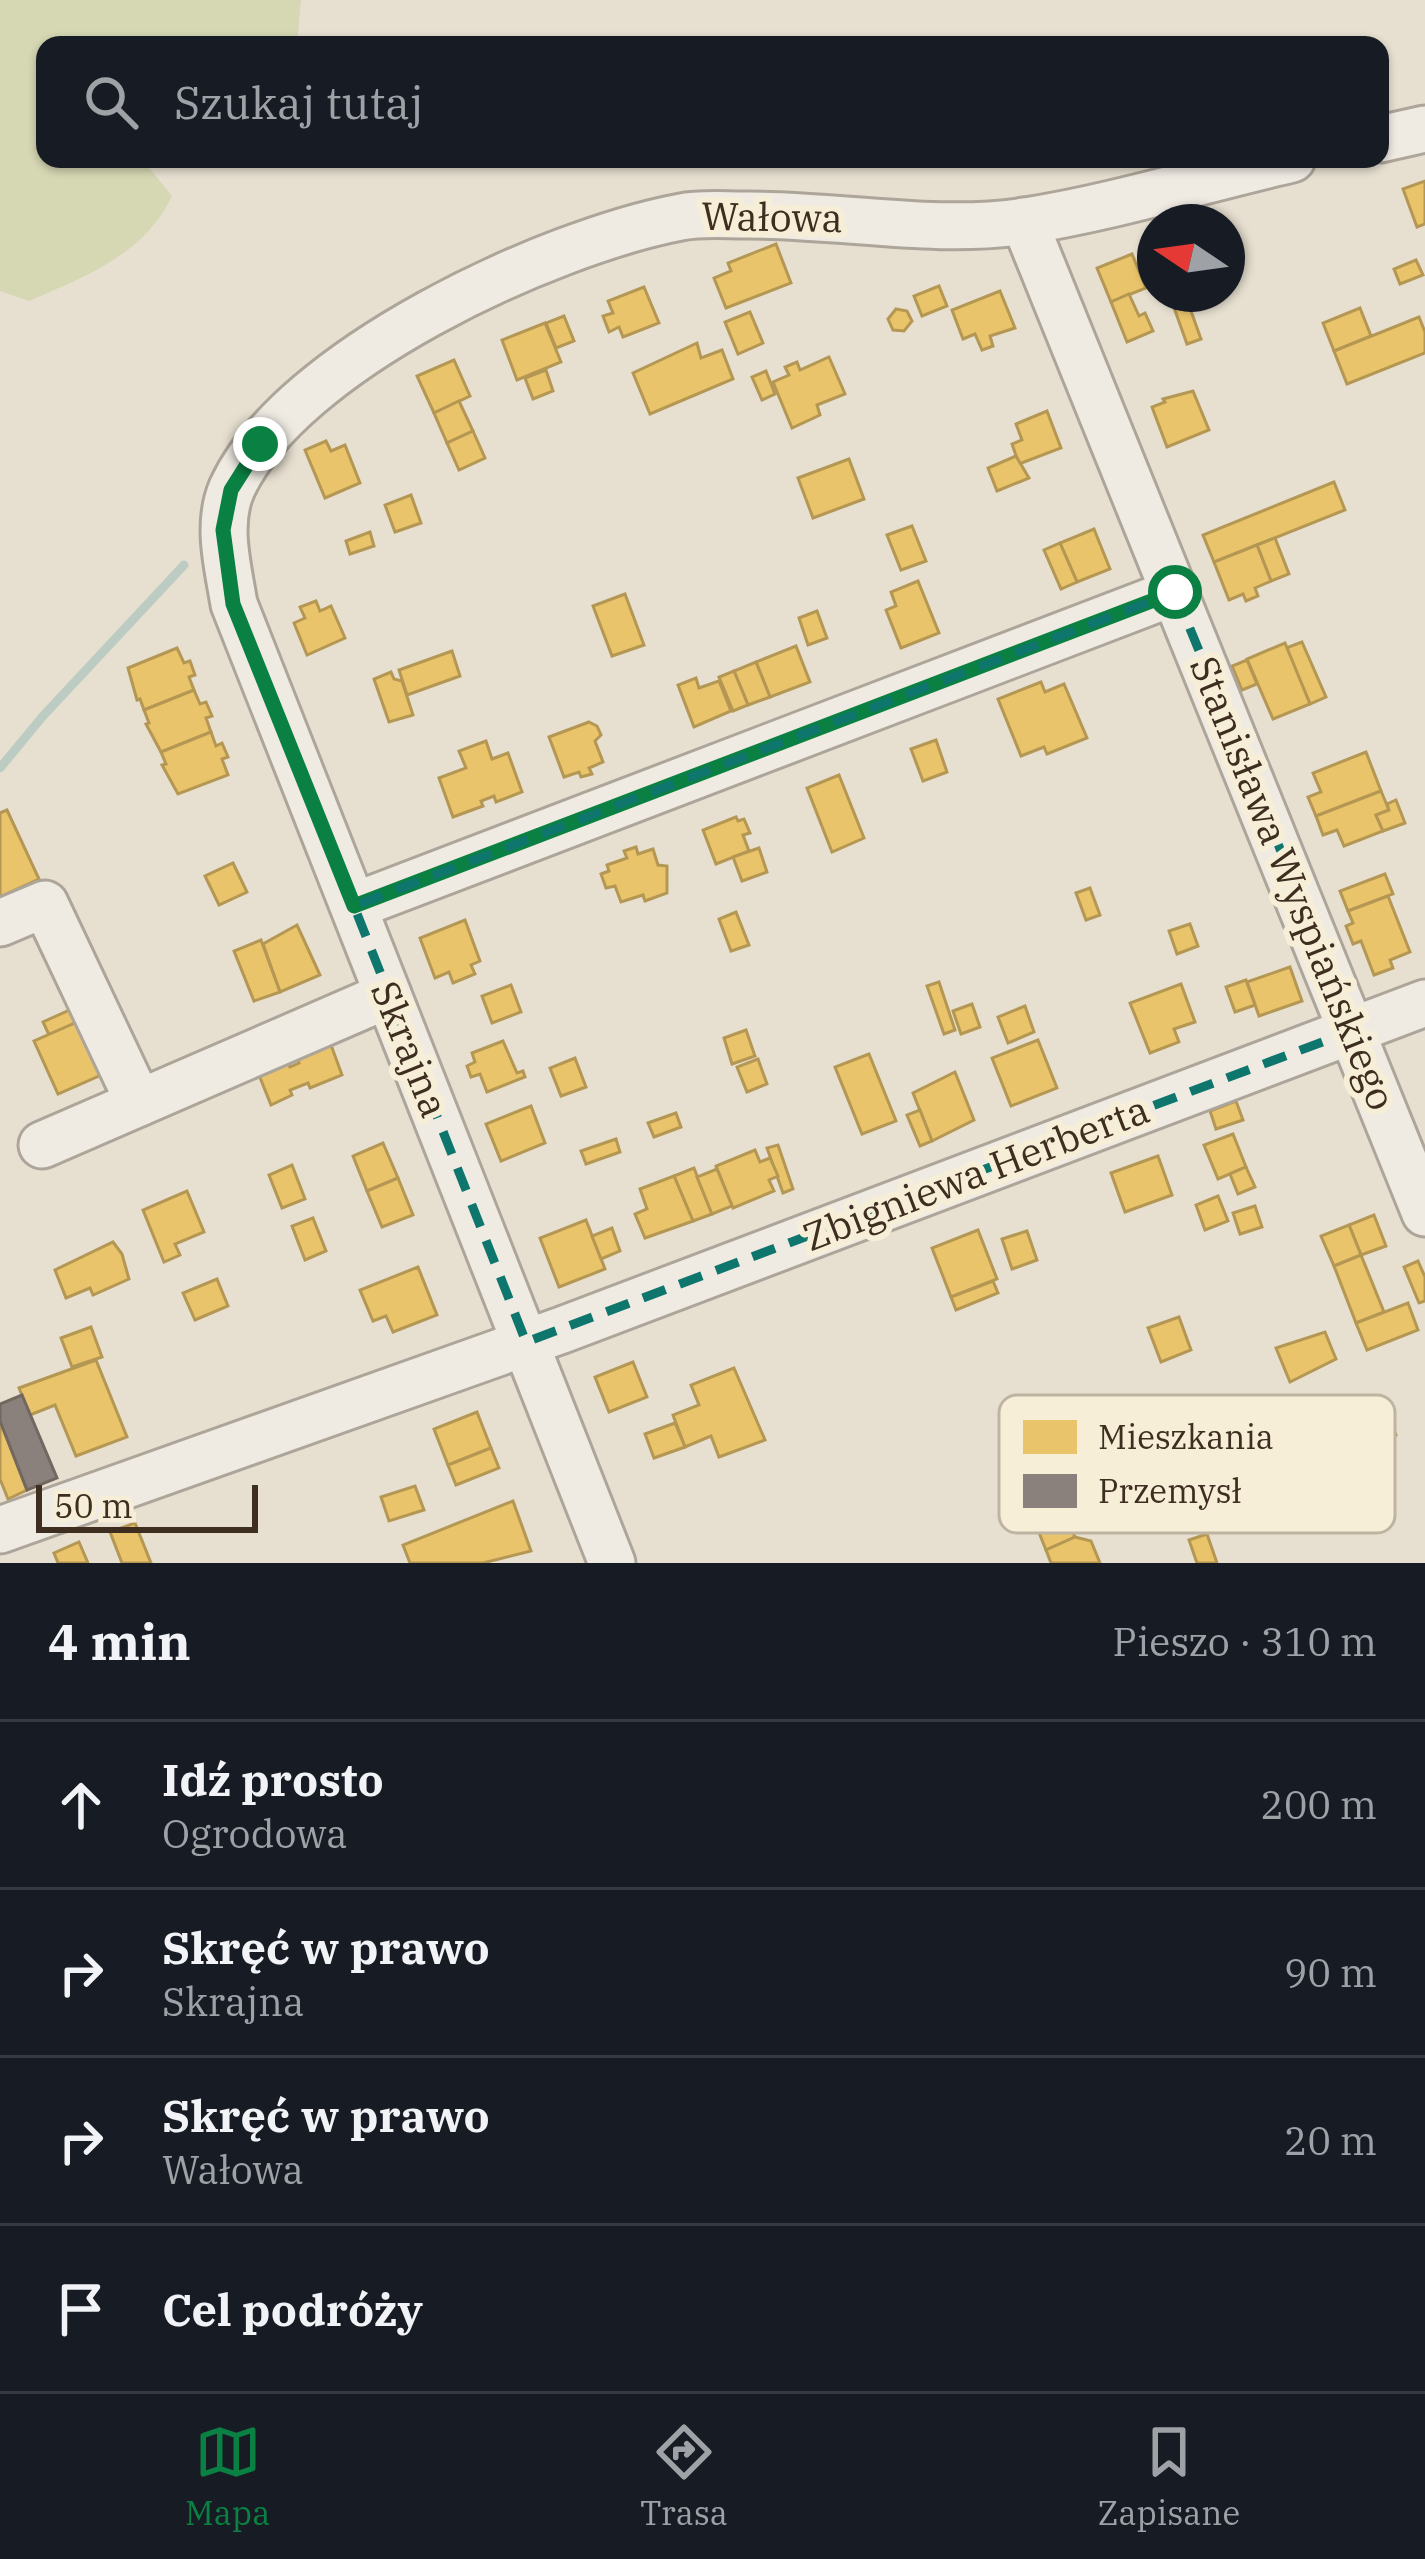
<!DOCTYPE html>
<html lang="pl">
<meta charset="utf-8">
<style>
body{margin:0;font-family:"IBM Plex Serif",serif;background:#242831;color:#f1f3f6}
.compass{position:absolute;left:1137px;top:204px;width:108px;height:108px;border-radius:50%;background:#171b24;box-shadow:0 3px 9px #0004;rotate:283deg}
.scale{position:absolute;left:36px;bottom:30px;width:222px;box-sizing:border-box;padding-left:12px;border:6px solid #3d2e20;border-top:0;font-size:33px;line-height:42px;white-space:nowrap;color:#3d2e20;-webkit-text-stroke:9px #f7eed8;paint-order:stroke}
.stop{position:absolute;width:36px;height:36px;margin:-27px;border:9px solid #0b8043;border-radius:50%;background:#fff}
.stop.end{background:#0b8043;border-color:#fff;box-shadow:0 3px 12px #0008}
.list{margin:0;padding:0;list-style:none}
h2{display:flex;justify-content:space-between;align-items:center;height:156px;margin:0;padding:0 48px;font-size:51px}
h2 small{font-size:39px;font-weight:400;color:#9ea1a6}
.list li{display:grid;grid-template-columns:78px 1fr auto;gap:36px;align-items:center;box-sizing:border-box;height:168px;padding:0 48px;border-top:3px solid #363941}
.list b{display:block;font-size:45px;white-space:nowrap}
.list p{margin:0;font-size:39px;white-space:nowrap;color:#9ea1a6}
.list em{font-size:39px;font-style:normal;color:#9ea1a6}
.icon{flex:none;width:66px;height:66px;fill:none;stroke:currentColor;stroke-width:2;stroke-linecap:round;stroke-linejoin:round}
.map{position:relative;flex:none;width:1425px;height:1563px;overflow:hidden}
.search{position:absolute;background:#171b24;box-shadow:0 3px 9px #0004;left:36px;right:36px;top:36px;height:132px;display:flex;align-items:center;gap:30px;box-sizing:border-box;padding:0 42px;border-radius:24px;color:#9ea1a6;font-size:45px}
.sheet{height:828px;background:#171b24}
nav{display:flex;justify-content:space-around;align-items:center;box-sizing:border-box;height:168px;border-top:3px solid #363941;background:#171b24;font-size:33px;color:#9ea1a6}
nav a{display:grid;justify-items:center;gap:6px}
nav .on{color:#0b8043}
.map>svg:first-child{display:block}
.green{fill:#d6d7b3}
.homes{fill:#e9c46a;stroke:#b59754;stroke-width:3}
.industry{fill:#8a817c;stroke:#736860;stroke-width:3}
.lines{fill:none;stroke-linecap:round;stroke-linejoin:round}
.stream{stroke:#bcccc2;stroke-width:9}
.minor-casing{stroke:#ada599;stroke-width:51}
.minor{stroke:#efebe3;stroke-width:45}
.route{stroke:#0b8043;stroke-width:15}
.marked{fill:none;stroke:#0f766e;stroke-width:9;stroke-dasharray:24 15;stroke-linejoin:round}
.labels{text-anchor:middle;stroke-width:12;stroke-linejoin:round;paint-order:stroke}
.street-label{font-size:39px;fill:#3d2e20;stroke:#f7eed8}
.key{fill:#f7eed8;stroke:#bfb4a1;stroke-width:3}
.key-label{font-size:33px;fill:#3d2e20}
</style>
<div class="map">
<svg width="1425" height="1563" viewBox="0 0 1425 1563">
<rect width="100%" height="100%" fill="#e7e0d1"/>
<!-- green -->
<path class="green" d="M 0,0 L 301,0 L 297,45 L 45,45 L 45,159 L 143,160 L 172,196 C 144,255 86,276 29,301 L 0,291 Z"/>
<!-- homes -->
<g class="homes">
<polygon points="1425,181 1425,224 1417,227 1403,189"/>
<polygon points="776,244 791,283 726,308 714,278 731,271 728,263"/>
<polygon points="1132,254 1146,288 1111,302 1097,268"/>
<polygon points="1416,260 1423,275 1400,284 1394,269"/>
<polygon points="939,286 947,306 922,316 914,296"/>
<polygon points="644,287 659,323 623,337 619,327 609,332 603,316 613,313 608,301"/>
<polygon points="1000,291 1015,328 990,336 993,346 982,350 975,334 963,339 952,310"/>
<polygon points="1129,294 1139,316 1145,313 1153,331 1127,342 1111,302"/>
<polygon points="1186,297 1201,339 1187,344 1172,302"/>
<polygon points="1360,308 1371,336 1334,351 1323,323"/>
<polygon points="896,309 907,311 912,321 904,331 893,330 888,319"/>
<polygon points="750,312 763,343 738,354 725,322"/>
<polygon points="564,316 574,341 556,348 546,323"/>
<polygon points="1419,317 1425,332 1425,353 1347,384 1334,351"/>
<polygon points="545,323 561,362 517,380 502,340"/>
<polygon points="697,343 701,358 722,350 733,379 650,414 633,373"/>
<polygon points="829,357 845,394 817,405 820,415 792,428 773,382 789,375 785,367 797,362 800,370"/>
<polygon points="454,360 470,396 434,413 417,376"/>
<polygon points="546,370 553,391 533,399 525,378"/>
<polygon points="766,371 775,394 762,400 752,377"/>
<polygon points="1193,391 1209,430 1167,447 1152,407 1165,402 1163,399"/>
<polygon points="459,401 473,431 447,443 434,413"/>
<polygon points="1047,411 1061,448 1019,464 1012,444 1022,440 1016,424"/>
<polygon points="473,431 485,458 459,470 447,443"/>
<polygon points="326,441 331,451 345,445 360,483 325,498 305,450"/>
<polygon points="1016,456 1029,478 997,491 988,468"/>
<polygon points="849,459 864,499 813,518 798,478"/>
<polygon points="1334,482 1345,510 1214,562 1203,535"/>
<polygon points="411,495 421,523 395,532 385,505"/>
<polygon points="912,526 926,561 901,570 887,535"/>
<polygon points="1094,529 1110,569 1077,582 1060,543"/>
<polygon points="370,532 374,546 350,554 346,541"/>
<polygon points="1275,538 1289,574 1271,581 1257,545"/>
<polygon points="1060,543 1077,582 1061,589 1044,550"/>
<polygon points="1257,545 1271,581 1255,588 1258,596 1246,601 1243,594 1229,600 1214,562"/>
<polygon points="918,581 939,633 901,648 886,610 896,606 891,592"/>
<polygon points="625,594 644,645 612,656 593,606"/>
<polygon points="316,601 320,611 331,606 345,638 307,655 294,623 305,618 300,607"/>
<polygon points="817,611 827,638 808,645 799,618"/>
<polygon points="1302,642 1326,697 1310,704 1286,648"/>
<polygon points="1285,643 1310,704 1273,719 1247,659"/>
<polygon points="796,646 810,682 770,697 756,662"/>
<polygon points="177,648 184,663 190,661 195,675 189,677 194,690 144,710 140,699 137,700 128,668"/>
<polygon points="452,651 460,676 407,695 399,670"/>
<polygon points="1247,660 1257,684 1242,690 1232,666"/>
<polygon points="756,662 770,697 748,705 734,671"/>
<polygon points="734,671 748,705 733,711 719,677"/>
<polygon points="391,672 394,679 402,681 413,715 389,722 374,679"/>
<polygon points="696,678 699,688 719,681 731,711 694,727 678,685"/>
<polygon points="1041,682 1045,692 1064,684 1087,738 1047,754 1044,747 1021,756 998,699"/>
<polygon points="194,690 200,704 206,702 212,716 206,718 211,732 161,752 146,724 149,723 144,710"/>
<polygon points="589,722 597,726 601,735 595,741 603,762 589,768 592,774 581,777 579,772 564,777 549,737"/>
<polygon points="211,732 216,746 222,743 228,757 222,759 228,775 178,794 162,765 166,764 161,752"/>
<polygon points="936,740 947,772 923,781 911,749"/>
<polygon points="486,741 492,759 508,753 522,792 496,802 494,796 481,801 483,806 453,817 439,778 466,768 459,751"/>
<polygon points="1366,752 1381,791 1316,816 1308,797 1321,792 1313,773"/>
<polygon points="839,775 864,838 832,852 807,788"/>
<polygon points="1381,791 1389,810 1376,815 1383,831 1344,846 1337,830 1323,835 1316,816"/>
<polygon points="1396,800 1405,823 1383,831 1376,815 1389,810 1387,804"/>
<polygon points="7,810 39,879 0,897 0,813"/>
<polygon points="736,817 738,821 744,819 750,833 743,835 749,851 716,864 703,830"/>
<polygon points="636,847 638,854 653,849 658,865 667,866 667,893 645,901 643,895 621,902 615,886 606,888 601,874 609,871 607,865 627,858 624,851"/>
<polygon points="759,848 767,872 742,881 733,857"/>
<polygon points="233,863 247,892 219,905 205,876"/>
<polygon points="1385,874 1393,894 1348,911 1340,891"/>
<polygon points="1090,888 1100,915 1086,920 1076,893"/>
<polygon points="1388,896 1410,952 1390,960 1393,968 1374,975 1361,941 1353,944 1346,926 1353,923 1348,911"/>
<polygon points="736,912 749,945 731,951 719,919"/>
<polygon points="465,920 480,961 471,965 475,974 453,983 449,972 435,978 420,938"/>
<polygon points="1190,924 1198,946 1177,954 1169,931"/>
<polygon points="297,925 320,975 280,992 263,944"/>
<polygon points="261,940 280,992 254,1001 234,951"/>
<polygon points="1290,967 1302,1001 1259,1016 1247,982"/>
<polygon points="1246,980 1255,1005 1235,1012 1226,987"/>
<polygon points="939,982 955,1030 944,1034 927,986"/>
<polygon points="1181,984 1195,1022 1174,1029 1179,1042 1150,1053 1130,1003"/>
<polygon points="511,985 521,1012 492,1023 482,996"/>
<polygon points="972,1004 980,1027 961,1034 953,1011"/>
<polygon points="1025,1006 1034,1032 1008,1043 998,1017"/>
<polygon points="74,1008 80,1021 49,1035 43,1022"/>
<polygon points="84,1019 108,1072 58,1094 34,1041"/>
<polygon points="746,1030 755,1056 732,1064 724,1038"/>
<polygon points="1038,1040 1057,1088 1011,1106 992,1058"/>
<polygon points="503,1041 517,1073 523,1071 525,1077 487,1092 480,1074 471,1077 467,1066 475,1062 472,1053"/>
<polygon points="331,1045 342,1075 310,1088 308,1083 290,1090 292,1095 271,1105 259,1075 288,1063 290,1067 299,1063 298,1059"/>
<polygon points="869,1054 896,1121 862,1134 835,1067"/>
<polygon points="575,1058 586,1087 561,1096 550,1068"/>
<polygon points="758,1059 767,1084 747,1092 737,1067"/>
<polygon points="955,1072 974,1120 932,1141 913,1093"/>
<polygon points="1236,1101 1243,1120 1216,1129 1210,1111"/>
<polygon points="531,1106 545,1143 501,1161 486,1124"/>
<polygon points="920,1110 932,1141 920,1146 907,1115"/>
<polygon points="676,1113 681,1127 654,1137 648,1123"/>
<polygon points="1233,1134 1246,1167 1218,1179 1204,1145"/>
<polygon points="616,1139 620,1152 586,1164 581,1151"/>
<polygon points="383,1143 398,1178 367,1191 353,1156"/>
<polygon points="778,1145 793,1189 783,1193 767,1148"/>
<polygon points="755,1150 760,1162 770,1158 778,1176 769,1180 774,1191 733,1208 716,1166"/>
<polygon points="1158,1156 1172,1195 1125,1212 1111,1173"/>
<polygon points="292,1165 305,1199 282,1208 269,1175"/>
<polygon points="1246,1167 1255,1187 1238,1194 1230,1174"/>
<polygon points="694,1168 712,1214 693,1221 674,1176"/>
<polygon points="717,1169 732,1206 712,1214 697,1177"/>
<polygon points="674,1176 693,1221 645,1238 635,1214 647,1209 640,1189"/>
<polygon points="398,1178 413,1215 382,1227 367,1191"/>
<polygon points="187,1191 204,1232 175,1244 180,1255 164,1262 143,1210"/>
<polygon points="1218,1196 1228,1221 1205,1230 1196,1205"/>
<polygon points="1255,1206 1262,1227 1240,1234 1233,1213"/>
<polygon points="1374,1215 1386,1246 1361,1255 1349,1225"/>
<polygon points="313,1218 326,1251 305,1260 292,1226"/>
<polygon points="586,1220 605,1269 559,1287 540,1238"/>
<polygon points="1349,1225 1361,1255 1334,1266 1321,1236"/>
<polygon points="612,1228 620,1251 601,1259 592,1236"/>
<polygon points="978,1230 997,1279 951,1297 932,1248"/>
<polygon points="1027,1231 1037,1260 1012,1269 1002,1239"/>
<polygon points="113,1242 122,1254 129,1279 93,1295 90,1288 66,1298 55,1270"/>
<polygon points="1361,1255 1384,1312 1356,1323 1334,1266"/>
<polygon points="1418,1261 1425,1277 1425,1301 1419,1303 1404,1267"/>
<polygon points="418,1267 437,1315 393,1332 386,1316 373,1321 360,1290"/>
<polygon points="217,1279 228,1306 195,1320 183,1293"/>
<polygon points="993,1281 998,1293 956,1310 951,1297"/>
<polygon points="1408,1303 1418,1330 1367,1350 1356,1323"/>
<polygon points="1179,1317 1191,1350 1161,1362 1148,1328"/>
<polygon points="91,1327 102,1357 72,1367 61,1338"/>
<polygon points="1325,1332 1336,1359 1290,1382 1276,1348"/>
<polygon points="96,1360 127,1437 76,1456 55,1405 30,1415 19,1388"/>
<polygon points="633,1362 647,1397 609,1412 595,1377"/>
<polygon points="734,1368 765,1440 719,1457 711,1436 685,1447 673,1415 699,1405 691,1385"/>
<polygon points="1371,1397 1376,1408 1384,1405 1396,1435 1371,1446 1353,1404"/>
<polygon points="477,1412 491,1448 448,1465 434,1429"/>
<polygon points="0,1421 27,1490 8,1499 0,1479"/>
<polygon points="675,1423 685,1447 654,1458 645,1434"/>
<polygon points="491,1448 499,1468 456,1485 448,1465"/>
<polygon points="415,1486 424,1510 389,1521 381,1497"/>
<polygon points="513,1501 531,1551 483,1563 410,1563 403,1545"/>
<polygon points="1066,1517 1075,1537 1046,1550 1038,1530"/>
<polygon points="135,1523 151,1563 122,1563 110,1532"/>
<polygon points="1207,1534 1217,1563 1197,1563 1189,1540"/>
<polygon points="1075,1537 1091,1541 1100,1563 1051,1563 1046,1550"/>
<polygon points="79,1542 88,1563 58,1563 54,1553"/>
</g>
<!-- industry -->
<polygon class="industry" points="22,1395 57,1478 27,1490 0,1421 0,1404"/>
<g class="lines">
<!-- stream -->
<polyline class="stream" points="0,768 43,716 184,565"/>
<!-- minor casing -->
<g class="minor-casing">
<g id="minor">
<polyline points="1380,139 1425,129"/>
<polyline points="1024,221 1425,1213"/>
<polyline points="354,906 1175,592"/>
<polyline points="0,923 45,904 139,1103"/>
<polyline points="42,1145 388,995"/>
<polyline points="0,1530 562,1330 1425,1003"/>
<path d="M 612,1563 L 234,604 C 228,567 216,524 232,488 C 291,360 548,242 681,217 C 701,213 724,215 744,215 C 837,214 934,235 1026,221 C 1114,207 1205,179 1292,159"/>
</g>
</g>
<!-- minor -->
<use href="#minor" class="minor"/>
</g>
<g class="lines">
<!-- route -->
<polyline class="route" points="260,444 231,490 223,530 233,604 354,906 1175,592"/>
</g>
<!-- marked area -->
<path class="marked" d="M 1175,592 L 1354,1030 L 526,1342 L 354,906 Z"/>
<g class="labels">
<!-- street labels -->
<g class="street-label">
<text transform="translate(772 217) rotate(1)" y="14">Wałowa</text>
<text transform="translate(1293 883) rotate(68)" y="14">Stanisława Wyspiańskiego</text>
<text transform="translate(410 1049) rotate(68)" y="14">Skrajna</text>
<text transform="translate(976 1173) rotate(-21)" y="14">Zbigniewa Herberta</text>
</g>
</g>
<!-- legend -->
<rect x="999" y="1395" width="396" height="138" rx="18" class="key"/>
<rect x="1023" y="1420" width="54" height="34" fill="#e9c46a"/>
<rect x="1023" y="1474" width="54" height="34" fill="#8a817c"/>
<g class="key-label">
<text x="1098" y="1449">Mieszkania</text>
<text x="1098" y="1503">Przemysł</text>
</g>
</svg>
<svg class="compass" viewBox="-18 -18 36 36"><path d="M0-13l5 13h-10z" fill="#e53935"/><path d="M0 13l5-13h-10z" fill="#9ea1a6"/></svg>
<div class="scale">50 m</div>
<div class="stop" style="left:1175px;top:592px"></div>
<div class="stop end" style="left:260px;top:444px"></div>
<div class="search"><svg class="icon" aria-label="search" viewBox="0 0 24 24"><circle cx="10" cy="10" r="6"/><path d="M15 15l6 6"/></svg>Szukaj tutaj</div>
</div>
<section class="sheet">
<h2>4 min<small>Pieszo · 310 m</small></h2>
<ul class="list">
<li><svg class="icon" aria-label="ahead" viewBox="0 0 24 24"><path d="M12 20V5M6 11l6-6 6 6"/></svg><div><b>Idź prosto</b><p>Ogrodowa</p></div><em>200 m</em></li>
<li><svg class="icon" aria-label="right" viewBox="0 0 24 24"><path d="M7 20v-9h11M14 6l5 5-5 5"/></svg><div><b>Skręć w prawo</b><p>Skrajna</p></div><em>90 m</em></li>
<li><svg class="icon" aria-label="right" viewBox="0 0 24 24"><path d="M7 20v-9h11M14 6l5 5-5 5"/></svg><div><b>Skręć w prawo</b><p>Wałowa</p></div><em>20 m</em></li>
<li><svg class="icon" aria-label="arrive" viewBox="0 0 24 24"><path d="M6 21V4h12l-3 4 3 4H6"/></svg><div><b>Cel podróży</b></div></li>
</ul>
</section>
<nav>
<a class="on"><svg class="icon" aria-label="map" viewBox="0 0 24 24"><path d="M3 6l6-2 6 2 6-2v14l-6 2-6-2-6 2zM9 4v14M15 6v14"/></svg>Mapa</a>
<a><svg class="icon" aria-label="directions" viewBox="0 0 24 24"><path d="M12 3l9 9-9 9-9-9zM9 14v-3h6M13 9l2 2-2 2"/></svg>Trasa</a>
<a><svg class="icon" aria-label="saved" viewBox="0 0 24 24"><path d="M7 4h10v16l-5-4-5 4z"/></svg>Zapisane</a>
</nav>
